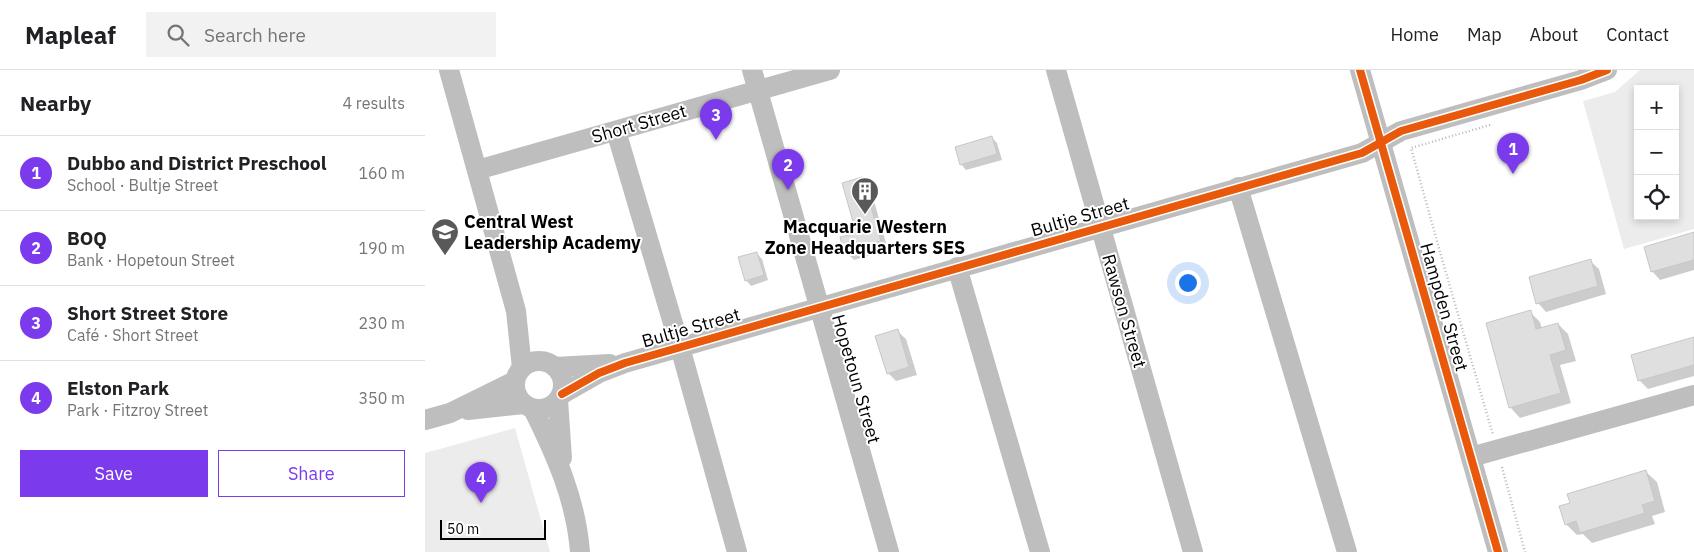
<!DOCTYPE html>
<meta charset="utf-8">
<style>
body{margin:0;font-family:"IBM Plex Sans",sans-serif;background:#f2f2f2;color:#202124}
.controls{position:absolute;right:15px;top:15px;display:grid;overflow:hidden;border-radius:0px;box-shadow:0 2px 8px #0003}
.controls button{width:45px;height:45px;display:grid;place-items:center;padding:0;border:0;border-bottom:1px solid #e0e0e0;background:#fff;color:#202124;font:25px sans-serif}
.scale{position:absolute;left:15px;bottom:12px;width:106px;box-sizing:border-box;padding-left:5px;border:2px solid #000;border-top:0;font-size:14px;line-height:18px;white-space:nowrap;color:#000;-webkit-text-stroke:4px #fff;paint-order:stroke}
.you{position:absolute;left:762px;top:212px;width:18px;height:18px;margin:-12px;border:4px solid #fff;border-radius:50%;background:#1a73e8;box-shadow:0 0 0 8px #1a73e833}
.badge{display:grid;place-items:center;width:32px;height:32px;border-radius:50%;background:#7c3aed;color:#fff;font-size:16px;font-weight:700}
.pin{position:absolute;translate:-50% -41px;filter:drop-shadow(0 1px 2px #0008)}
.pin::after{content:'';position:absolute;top:26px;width:18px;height:15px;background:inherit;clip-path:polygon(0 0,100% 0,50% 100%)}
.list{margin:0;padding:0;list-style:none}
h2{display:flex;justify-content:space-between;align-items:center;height:65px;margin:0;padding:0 20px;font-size:21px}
h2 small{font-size:16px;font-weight:400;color:#757577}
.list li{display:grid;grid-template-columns:32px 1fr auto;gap:15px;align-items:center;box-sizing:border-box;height:75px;padding:0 20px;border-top:1px solid #e0e0e0}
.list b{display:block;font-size:19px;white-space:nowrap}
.list p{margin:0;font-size:16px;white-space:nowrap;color:#757577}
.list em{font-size:16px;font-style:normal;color:#757577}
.actions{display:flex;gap:10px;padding:15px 20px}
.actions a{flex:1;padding:11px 0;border:1px solid #7c3aed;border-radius:0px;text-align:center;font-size:18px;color:#7c3aed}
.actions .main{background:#7c3aed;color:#fff}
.icon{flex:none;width:28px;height:28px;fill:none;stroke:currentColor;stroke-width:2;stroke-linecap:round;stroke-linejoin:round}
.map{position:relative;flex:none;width:1269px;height:482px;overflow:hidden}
header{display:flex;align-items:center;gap:30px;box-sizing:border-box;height:70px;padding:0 25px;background:#fff;border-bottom:1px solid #e0e0e0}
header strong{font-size:24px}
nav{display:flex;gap:28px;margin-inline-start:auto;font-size:18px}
.search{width:350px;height:45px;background:#f2f2f2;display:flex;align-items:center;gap:12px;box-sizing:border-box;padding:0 18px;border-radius:0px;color:#757577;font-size:19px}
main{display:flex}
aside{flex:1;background:#fff}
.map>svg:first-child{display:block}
.green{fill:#ececec;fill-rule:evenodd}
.shadow{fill:#0003}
.building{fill:#dfdfdf;stroke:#c7c7c7}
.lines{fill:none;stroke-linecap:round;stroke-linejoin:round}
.path{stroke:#b9b9b9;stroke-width:2.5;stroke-dasharray:1 2.5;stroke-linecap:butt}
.minor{stroke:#bebebe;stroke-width:20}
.cycleway-casing{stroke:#fff;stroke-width:11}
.cycleway{stroke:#e8590c;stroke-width:8}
.labels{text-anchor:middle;stroke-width:4;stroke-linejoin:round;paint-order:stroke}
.street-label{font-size:18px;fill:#000;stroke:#fff}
.poi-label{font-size:18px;font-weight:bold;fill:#000;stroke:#fff;text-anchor:start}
</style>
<header>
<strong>Mapleaf</strong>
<div class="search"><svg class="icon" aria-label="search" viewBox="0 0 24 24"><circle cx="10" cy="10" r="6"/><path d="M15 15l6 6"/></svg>Search here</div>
<nav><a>Home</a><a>Map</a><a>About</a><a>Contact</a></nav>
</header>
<main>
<aside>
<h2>Nearby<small>4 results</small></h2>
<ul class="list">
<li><span class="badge">1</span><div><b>Dubbo and District Preschool</b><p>School · Bultje Street</p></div><em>160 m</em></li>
<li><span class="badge">2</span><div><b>BOQ</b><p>Bank · Hopetoun Street</p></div><em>190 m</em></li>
<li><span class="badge">3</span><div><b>Short Street Store</b><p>Café · Short Street</p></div><em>230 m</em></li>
<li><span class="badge">4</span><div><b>Elston Park</b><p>Park · Fitzroy Street</p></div><em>350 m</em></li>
</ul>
<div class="actions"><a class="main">Save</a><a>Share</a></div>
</aside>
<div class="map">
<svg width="1269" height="482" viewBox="0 0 1269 482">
<rect width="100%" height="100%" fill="#fff"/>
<!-- green -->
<g class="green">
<path d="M 1215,0 L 1269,0 L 1269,159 L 1199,179 L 1158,31 L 1190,22 ZM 1213,19 L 1250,19 L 1250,146 L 1213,146 Z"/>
<polygon points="90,358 125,482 0,482 0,383"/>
</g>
<!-- shadow -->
<g class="shadow">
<polygon points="567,68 572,73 577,90 541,100 536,94"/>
<polygon points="437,109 445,117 463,180 429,190 420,181 429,165"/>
<polygon points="1269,164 1269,200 1235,210 1227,201"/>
<polygon points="331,183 337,189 343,210 326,216 321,210"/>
<polygon points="1165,191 1174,199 1181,224 1121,242 1113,233"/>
<polygon points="1105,242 1115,252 1117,259 1133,254 1143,264 1151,291 1135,295 1146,333 1095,348 1085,337"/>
<polygon points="472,261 481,269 492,305 471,311 463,303"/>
<polygon points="1269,268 1269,306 1223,319 1214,310"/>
<polygon points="1221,402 1232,412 1240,442 1227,446 1230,454 1167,473 1158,464 1152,465 1141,454"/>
</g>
<!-- building -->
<g class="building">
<polygon points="567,66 572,84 535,95 530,77"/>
<polygon points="437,107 456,171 419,182 415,167 428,164 425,156 429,155 417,113"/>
<polygon points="1269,162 1269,190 1226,202 1219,177"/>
<polygon points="332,182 339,205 320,211 313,187"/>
<polygon points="1166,189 1173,216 1111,234 1104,207"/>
<polygon points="1106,240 1111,259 1133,253 1141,280 1125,285 1136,323 1084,338 1061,253"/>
<polygon points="473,259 484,297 462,304 450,266"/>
<polygon points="1269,267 1269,295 1213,311 1206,285"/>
<polygon points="1221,400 1230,431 1217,435 1220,443 1155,463 1151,451 1140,455 1134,436 1145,433 1142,424"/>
</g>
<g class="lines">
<!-- path -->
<g class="path">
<polyline points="1065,55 986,78 1017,189 1068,365"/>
<polyline points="1077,397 1100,482"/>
</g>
<!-- minor -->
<g class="minor">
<polyline points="24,0 91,241 97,298"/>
<polyline points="327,0 464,482"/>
<polyline points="631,0 768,482"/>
<polyline points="935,0 1073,482"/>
<polyline points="191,61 255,277 312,482"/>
<polyline points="52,100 405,0"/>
<polyline points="813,117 922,482"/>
<polyline points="532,197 615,482"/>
<circle cx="114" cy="315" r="24"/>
<polyline points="130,297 185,294"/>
<polyline points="137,324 174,303 200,293 937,83 976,61 1156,10 1182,0"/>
<polyline points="133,330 137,388"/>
<path d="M 108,339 C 131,385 151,430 155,482"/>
<polyline points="43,340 99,334"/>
<polyline points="0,350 25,343 90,311"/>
<polyline points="1046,387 1269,325"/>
</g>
<!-- cycleway casing -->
<g class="cycleway-casing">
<g id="cycleway">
<polyline points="935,0 1073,482"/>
<polyline points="137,324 174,303 200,293 937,83 976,61 1156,10 1182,0"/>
</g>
</g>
<!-- cycleway -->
<use href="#cycleway" class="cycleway"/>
</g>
<!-- icons -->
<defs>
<g id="building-pin" transform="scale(1.4375)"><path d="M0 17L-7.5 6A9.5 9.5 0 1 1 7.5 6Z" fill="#595959" stroke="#fff"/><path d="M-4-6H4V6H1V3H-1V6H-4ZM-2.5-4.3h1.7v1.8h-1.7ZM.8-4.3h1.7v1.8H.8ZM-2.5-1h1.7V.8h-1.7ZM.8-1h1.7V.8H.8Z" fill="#fff"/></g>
<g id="university-pin" transform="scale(1.4375)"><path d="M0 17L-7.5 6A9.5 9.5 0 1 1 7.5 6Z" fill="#595959" stroke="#fff"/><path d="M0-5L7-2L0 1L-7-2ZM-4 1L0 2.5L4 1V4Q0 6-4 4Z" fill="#fff"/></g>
</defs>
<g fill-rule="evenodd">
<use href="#building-pin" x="440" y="121"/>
<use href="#university-pin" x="20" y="162"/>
</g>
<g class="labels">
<!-- street labels -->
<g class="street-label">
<text transform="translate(214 54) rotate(-16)" y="6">Short Street</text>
<text transform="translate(655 147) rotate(-16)" y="6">Bultje Street</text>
<text transform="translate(1019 237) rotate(74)" y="6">Hampden Street</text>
<text transform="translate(699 241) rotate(74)" y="6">Rawson Street</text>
<text transform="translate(266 258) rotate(-16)" y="6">Bultje Street</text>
<text transform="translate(431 309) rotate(74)" y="6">Hopetoun Street</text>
</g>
<!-- poi labels -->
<g class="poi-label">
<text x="39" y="158">Central West<tspan x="39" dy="21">Leadership Academy</tspan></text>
<text x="440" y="163" text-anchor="middle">Macquarie Western<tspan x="440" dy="21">Zone Headquarters SES</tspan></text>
</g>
</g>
</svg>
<div class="controls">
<button>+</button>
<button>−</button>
<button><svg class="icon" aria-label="locate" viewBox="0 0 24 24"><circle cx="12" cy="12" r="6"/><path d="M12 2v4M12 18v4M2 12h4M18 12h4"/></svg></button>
</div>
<div class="scale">50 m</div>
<div class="you"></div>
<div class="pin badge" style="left:1088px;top:104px">1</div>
<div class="pin badge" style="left:363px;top:120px">2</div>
<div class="pin badge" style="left:291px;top:70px">3</div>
<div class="pin badge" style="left:56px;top:433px">4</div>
</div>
</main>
